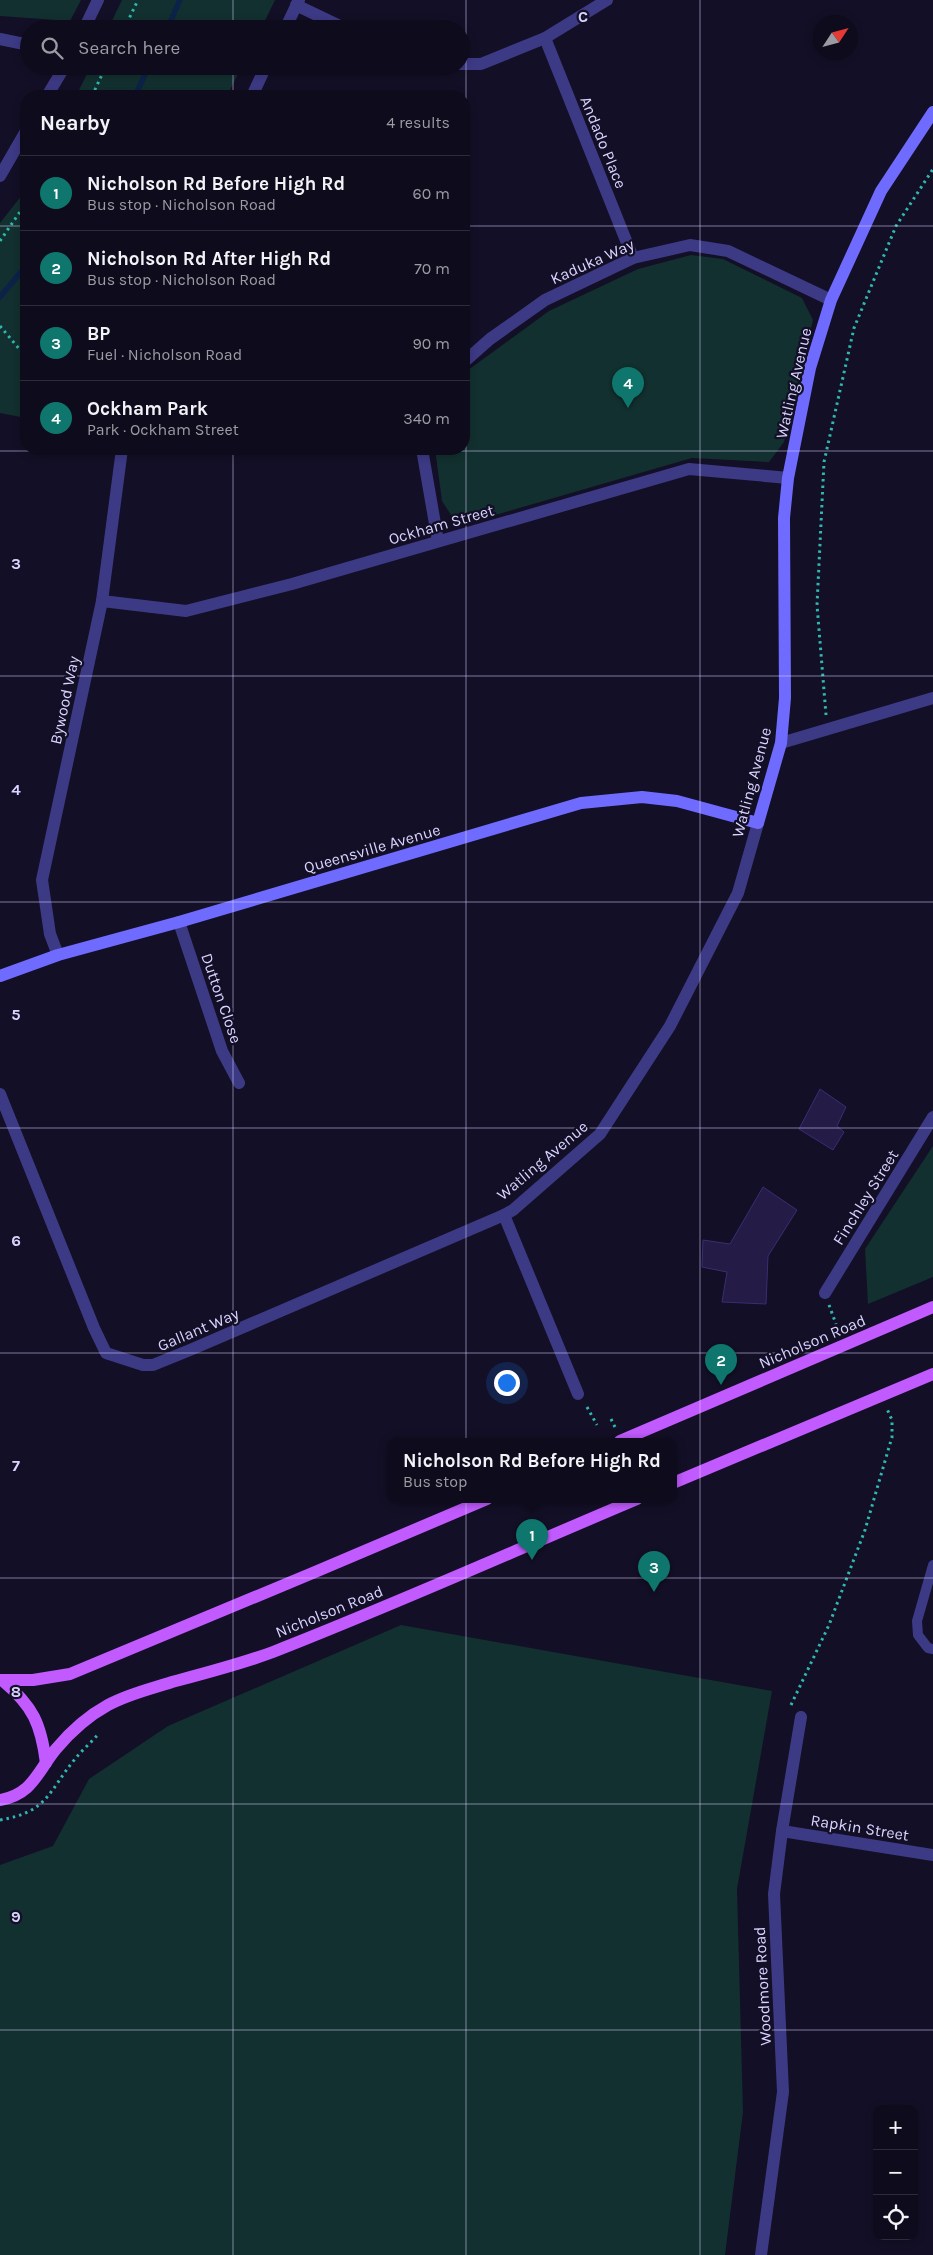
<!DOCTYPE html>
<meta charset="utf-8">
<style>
body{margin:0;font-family:Karla,sans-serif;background:#1c1929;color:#f1f3f6}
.controls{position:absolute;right:15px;bottom:15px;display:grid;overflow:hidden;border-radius:10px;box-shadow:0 2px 8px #0003}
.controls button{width:45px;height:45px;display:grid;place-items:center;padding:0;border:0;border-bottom:1px solid #2e2b3b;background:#0e0b1c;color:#f1f3f6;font:25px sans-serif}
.compass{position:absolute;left:813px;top:15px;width:45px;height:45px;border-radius:50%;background:#0e0b1c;box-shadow:0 2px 8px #0003;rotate:54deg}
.you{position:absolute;left:506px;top:1382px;width:18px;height:18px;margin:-12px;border:4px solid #fff;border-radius:50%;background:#1a73e8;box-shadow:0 0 0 8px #1a73e833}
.badge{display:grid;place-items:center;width:32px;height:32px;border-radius:50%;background:#0f766e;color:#fff;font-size:16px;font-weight:700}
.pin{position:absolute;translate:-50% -41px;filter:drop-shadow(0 1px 2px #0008)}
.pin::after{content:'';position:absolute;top:26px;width:18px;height:15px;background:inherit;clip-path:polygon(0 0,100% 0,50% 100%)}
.popup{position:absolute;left:387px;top:1438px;width:290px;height:65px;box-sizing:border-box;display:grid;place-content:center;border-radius:10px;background:#0e0b1c;filter:drop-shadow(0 1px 4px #0005);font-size:16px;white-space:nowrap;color:#9b9ba3}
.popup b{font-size:19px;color:#f1f3f6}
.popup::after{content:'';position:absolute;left:50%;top:100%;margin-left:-10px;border:10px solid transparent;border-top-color:#0e0b1c}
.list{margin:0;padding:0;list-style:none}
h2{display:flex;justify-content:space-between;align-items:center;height:65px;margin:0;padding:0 20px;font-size:21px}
h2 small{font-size:16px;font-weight:400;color:#9b9ba3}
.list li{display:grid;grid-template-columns:32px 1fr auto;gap:15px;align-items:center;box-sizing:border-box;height:75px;padding:0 20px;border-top:1px solid #2e2b3b}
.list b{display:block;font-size:19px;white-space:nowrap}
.list p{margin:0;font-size:16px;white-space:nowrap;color:#9b9ba3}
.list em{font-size:16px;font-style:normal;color:#9b9ba3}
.icon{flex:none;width:28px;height:28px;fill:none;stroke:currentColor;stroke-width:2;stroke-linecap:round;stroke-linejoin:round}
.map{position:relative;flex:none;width:933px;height:2255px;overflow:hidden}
.search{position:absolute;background:#0e0b1c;box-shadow:0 2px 8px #0003;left:20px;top:20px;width:450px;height:55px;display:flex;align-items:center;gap:12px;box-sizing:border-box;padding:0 18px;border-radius:28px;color:#9b9ba3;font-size:19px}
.panel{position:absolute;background:#0e0b1c;box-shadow:0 2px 8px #0003;left:20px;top:90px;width:450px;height:365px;border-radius:20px}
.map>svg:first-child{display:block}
.green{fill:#12302f}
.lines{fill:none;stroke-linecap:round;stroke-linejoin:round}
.stream{stroke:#0c2248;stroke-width:5.5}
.building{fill:#241b47;stroke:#3b2d73}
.path{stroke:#2fb8b0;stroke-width:3;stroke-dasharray:2.5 4;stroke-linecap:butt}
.lane{stroke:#3d3a85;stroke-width:10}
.street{stroke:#3d3a85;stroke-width:12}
.secondary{stroke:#6f6bff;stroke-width:12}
.primary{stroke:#c25bff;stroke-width:12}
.grid{fill:none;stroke:#d9d4ff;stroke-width:1;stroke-opacity:0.55}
.labels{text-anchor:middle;stroke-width:4.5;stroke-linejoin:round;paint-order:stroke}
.street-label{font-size:16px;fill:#d9d4ff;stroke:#130f26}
.grid-label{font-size:16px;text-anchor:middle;font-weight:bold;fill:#d9d4ff;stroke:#130f26;stroke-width:4.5;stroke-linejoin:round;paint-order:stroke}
</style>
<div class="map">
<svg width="933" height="2255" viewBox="0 0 933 2255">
<rect width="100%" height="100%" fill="#130f26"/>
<!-- green -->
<g class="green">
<polygon points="0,0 81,0 70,21 0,16"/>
<polygon points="122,0 275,0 261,29 108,29"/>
<polygon points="91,66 242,66 227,96 76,96"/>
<polygon points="26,190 26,418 0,413 0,223"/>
<polygon points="691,255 723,259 802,298 813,320 784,442 769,462 692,458 471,522 451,515 442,501 435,449 464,449 464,373 549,311 638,269"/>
<polygon points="933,1146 933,1277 868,1304 865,1249"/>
<polygon points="401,1625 772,1691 737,1889 743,2112 725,2255 0,2255 0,1865 53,1846 89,1779 168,1726"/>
</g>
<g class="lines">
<!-- stream -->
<g class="stream">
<polyline points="167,29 180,0"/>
<polyline points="135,96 149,66"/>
<polyline points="0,297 26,266"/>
</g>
</g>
<!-- building -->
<g class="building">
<polygon points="820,1089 846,1107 837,1126 844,1132 833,1150 799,1129"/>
<polygon points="763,1187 797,1210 768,1256 766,1304 722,1302 727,1272 702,1267 703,1240 730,1244"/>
</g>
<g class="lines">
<!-- path -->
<g class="path">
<polyline points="124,29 138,0"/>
<polyline points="92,96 106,66"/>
<polyline points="0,241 26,203"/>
<polyline points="0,326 26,357"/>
<polyline points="826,715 817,605 824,462 854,328 896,226 933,169"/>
<polyline points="829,1305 836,1324"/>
<polyline points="587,1407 597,1425"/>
<polyline points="611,1419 615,1427"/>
<polyline points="791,1705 829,1625 865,1530 892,1437 892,1420 887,1409"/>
<path d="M 0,1820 C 48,1812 48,1792 75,1759 C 82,1750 92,1742 99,1733"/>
</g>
<!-- lane -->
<polyline class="lane" points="933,1565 917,1621 918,1635 928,1648 933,1649"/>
<!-- street -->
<g class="street">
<polyline points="296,5 346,29"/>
<polyline points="84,29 98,0"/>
<polyline points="285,29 299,0"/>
<polyline points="545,38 633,258"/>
<polyline points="0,39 29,45"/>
<polyline points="461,64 481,64 545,38 607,0"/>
<polyline points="47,96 65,66"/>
<polyline points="252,96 266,66"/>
<polyline points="0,176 26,131"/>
<polyline points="464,362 490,339 545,300 633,258 690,245 728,251 831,300"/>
<polyline points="422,449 438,541"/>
<polyline points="102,601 186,611 292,584 689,469 788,478"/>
<polyline points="781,743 933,698"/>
<polyline points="179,922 222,1051 239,1083"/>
<polyline points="58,955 50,934 42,880 102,601 122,449"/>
<polyline points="0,1094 94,1328 106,1353 143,1365 153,1365 190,1350 504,1215"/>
<polyline points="825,1293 933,1117"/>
<polyline points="578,1394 504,1215 513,1210 600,1134 670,1026 738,893 758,823"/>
<polyline points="782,1831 933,1855"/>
<polyline points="761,2255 783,2092 774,1894 782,1831 801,1717"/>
</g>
<!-- secondary -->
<polyline class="secondary" points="0,976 58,955 179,922 581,803 642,797 677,801 758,823 781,743 785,698 784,518 788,478 810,368 831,300 881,191 933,112"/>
<!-- primary -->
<g class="primary">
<polyline points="620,1441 933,1307"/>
<polyline points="673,1483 933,1374"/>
<polyline points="0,1680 33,1680 70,1674 315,1572 487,1499"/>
<path d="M 3,1681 C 33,1706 41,1724 46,1763"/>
<path d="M 0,1800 C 33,1794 37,1772 56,1749 C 71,1731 88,1716 108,1705 C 128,1694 150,1689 172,1682 C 206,1673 241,1664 273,1652 C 396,1604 516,1550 637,1499"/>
</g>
</g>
<!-- grid -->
<path class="grid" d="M 233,0 L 233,29M 466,0 L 466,2255M 700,0 L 700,2255M 233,66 L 233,96M 0,226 L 26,226M 464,226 L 933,226M 233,449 L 233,2255M 0,451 L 933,451M 0,676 L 933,676M 0,902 L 933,902M 0,1128 L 933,1128M 0,1353 L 933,1353M 0,1578 L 933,1578M 0,1804 L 933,1804M 0,2030 L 933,2030"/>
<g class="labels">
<!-- street labels -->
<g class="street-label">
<text transform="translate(604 142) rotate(68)" y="6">Andado Place</text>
<text transform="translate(592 261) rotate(-24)" y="6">Kaduka Way</text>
<text transform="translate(793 383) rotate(-77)" y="6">Watling Avenue</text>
<text transform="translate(441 524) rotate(-16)" y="6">Ockham Street</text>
<text transform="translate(64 700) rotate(-78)" y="6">Bywood Way</text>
<text transform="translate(751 782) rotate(-75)" y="6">Watling Avenue</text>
<text transform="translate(372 848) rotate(-16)" y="6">Queensville Avenue</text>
<text transform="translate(222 998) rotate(71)" y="6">Dutton Close</text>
<text transform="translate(542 1160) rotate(-40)" y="6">Watling Avenue</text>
<text transform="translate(865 1197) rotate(-58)" y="6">Finchley Street</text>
<text transform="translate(198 1329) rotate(-23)" y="6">Gallant Way</text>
<text transform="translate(812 1341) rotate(-23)" y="6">Nicholson Road</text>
<text transform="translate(329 1611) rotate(-22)" y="6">Nicholson Road</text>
<text transform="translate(860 1827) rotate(9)" y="6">Rapkin Street</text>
<text transform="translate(762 1986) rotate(-93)" y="6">Woodmore Road</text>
</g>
</g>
<g class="grid-label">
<text x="583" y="22">C</text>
<text x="16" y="569">3</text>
<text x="16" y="795">4</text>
<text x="16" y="1020">5</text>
<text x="16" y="1246">6</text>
<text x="16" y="1471">7</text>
<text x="16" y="1697">8</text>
<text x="16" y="1922">9</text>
</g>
</svg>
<div class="controls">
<button>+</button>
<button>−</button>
<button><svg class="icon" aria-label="locate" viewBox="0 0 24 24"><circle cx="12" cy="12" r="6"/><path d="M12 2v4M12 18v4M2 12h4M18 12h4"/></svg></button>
</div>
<svg class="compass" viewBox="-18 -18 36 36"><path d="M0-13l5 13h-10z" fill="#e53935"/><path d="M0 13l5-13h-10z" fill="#9b9ba3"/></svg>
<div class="you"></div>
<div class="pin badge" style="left:532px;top:1560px">1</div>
<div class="popup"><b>Nicholson Rd Before High Rd</b>Bus stop</div>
<div class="pin badge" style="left:721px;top:1385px">2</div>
<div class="pin badge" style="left:654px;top:1592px">3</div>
<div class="pin badge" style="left:628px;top:408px">4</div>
<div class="search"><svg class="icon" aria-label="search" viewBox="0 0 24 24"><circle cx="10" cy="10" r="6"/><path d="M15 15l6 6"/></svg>Search here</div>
<section class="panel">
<h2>Nearby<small>4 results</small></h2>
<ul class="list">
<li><span class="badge">1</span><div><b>Nicholson Rd Before High Rd</b><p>Bus stop · Nicholson Road</p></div><em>60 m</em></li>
<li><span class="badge">2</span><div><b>Nicholson Rd After High Rd</b><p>Bus stop · Nicholson Road</p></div><em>70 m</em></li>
<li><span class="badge">3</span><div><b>BP</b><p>Fuel · Nicholson Road</p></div><em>90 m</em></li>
<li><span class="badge">4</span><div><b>Ockham Park</b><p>Park · Ockham Street</p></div><em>340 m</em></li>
</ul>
</section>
</div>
